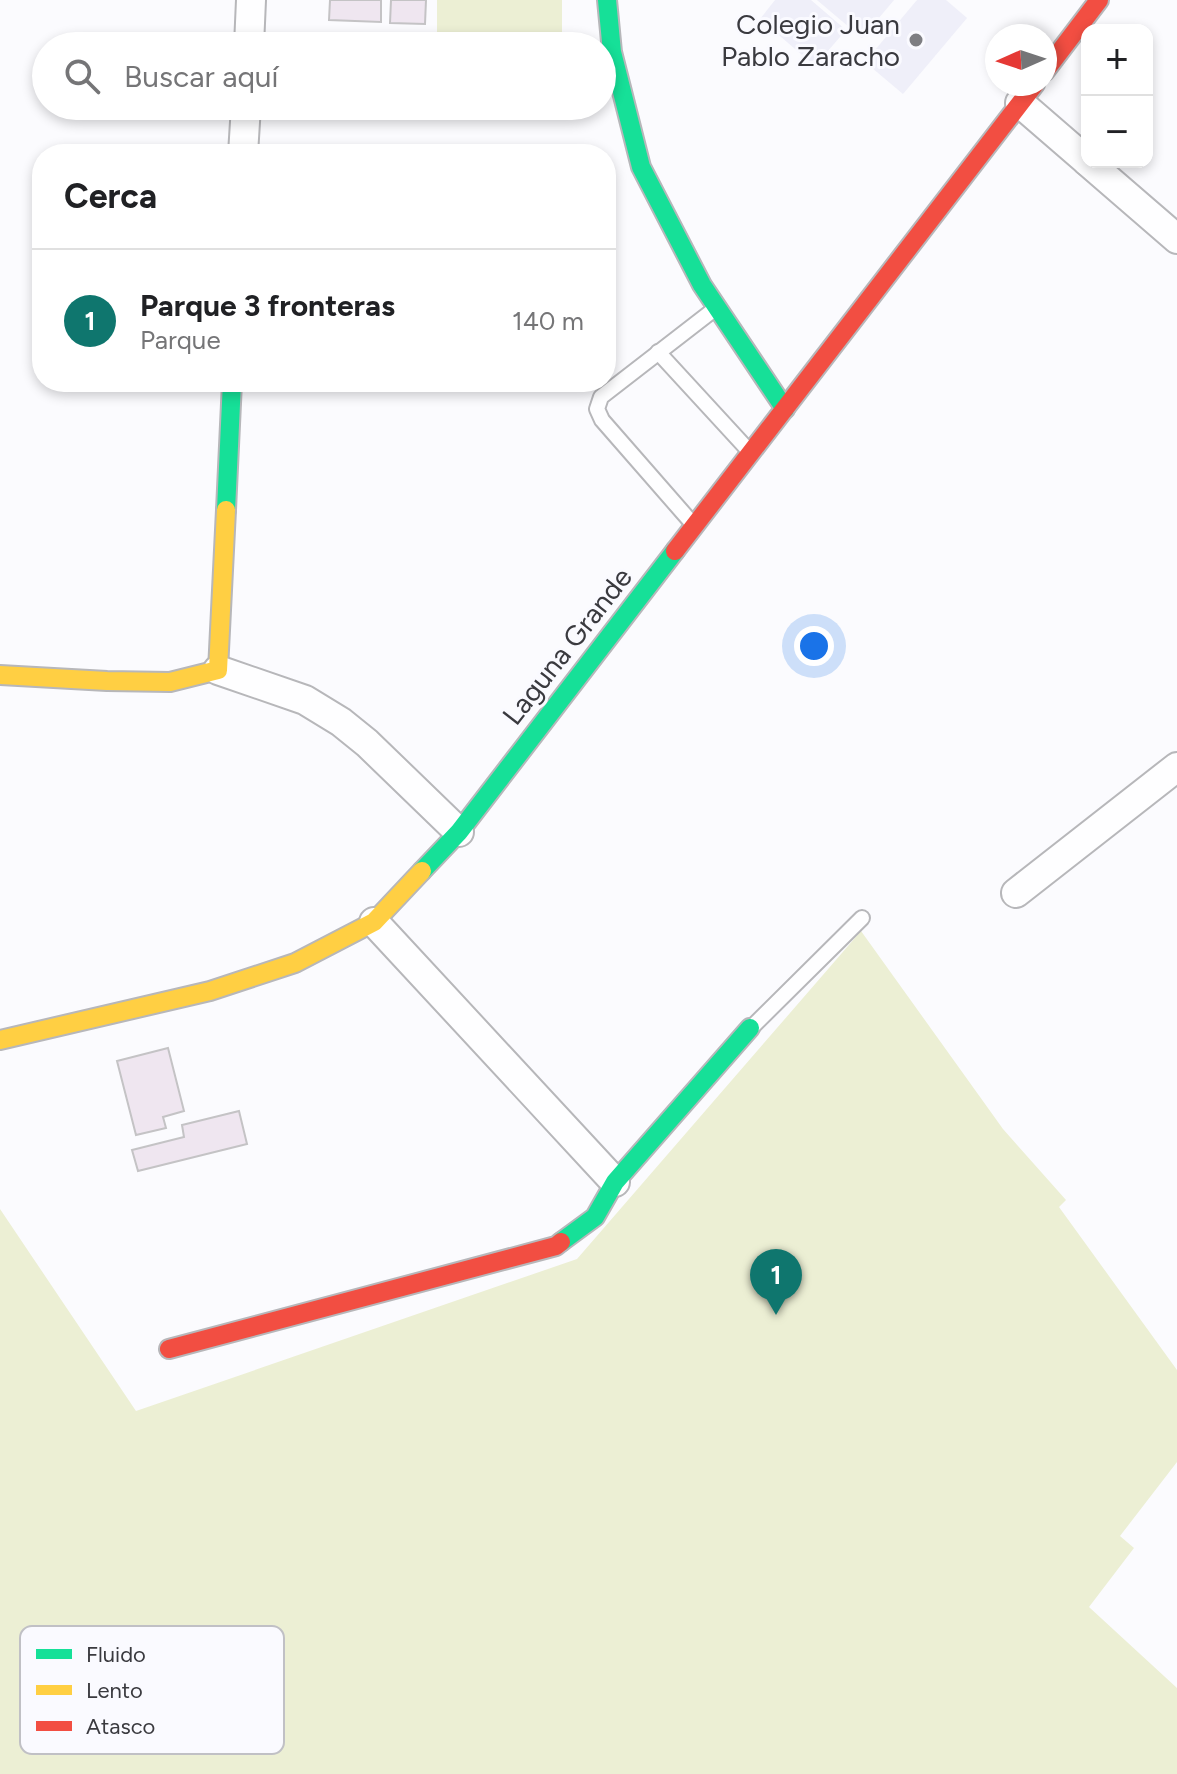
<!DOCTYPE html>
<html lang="es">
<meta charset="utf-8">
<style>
body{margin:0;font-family:Figtree,sans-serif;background:#f6f6f6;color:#202124}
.controls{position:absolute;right:24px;top:24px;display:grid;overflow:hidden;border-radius:16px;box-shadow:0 4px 12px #0003}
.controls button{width:72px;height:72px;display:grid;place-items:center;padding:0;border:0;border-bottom:2px solid #e0e0e0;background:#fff;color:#202124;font:40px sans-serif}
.compass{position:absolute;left:985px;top:24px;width:72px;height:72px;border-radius:50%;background:#fff;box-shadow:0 4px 12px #0003;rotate:267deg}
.you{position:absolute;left:814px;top:646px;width:28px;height:28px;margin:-20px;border:6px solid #fff;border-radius:50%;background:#1a73e8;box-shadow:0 0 0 12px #1a73e833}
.badge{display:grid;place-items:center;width:52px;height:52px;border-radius:50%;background:#0f766e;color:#fff;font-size:26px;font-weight:700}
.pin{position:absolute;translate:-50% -66px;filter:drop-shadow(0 2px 4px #0008)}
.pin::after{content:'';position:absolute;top:42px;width:28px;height:24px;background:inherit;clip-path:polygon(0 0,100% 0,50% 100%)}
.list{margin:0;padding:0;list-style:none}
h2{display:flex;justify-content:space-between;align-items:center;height:104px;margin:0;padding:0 32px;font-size:34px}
h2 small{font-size:26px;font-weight:400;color:#757577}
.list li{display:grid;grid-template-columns:52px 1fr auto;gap:24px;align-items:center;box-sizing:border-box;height:144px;padding:0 32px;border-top:2px solid #e0e0e0}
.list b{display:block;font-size:30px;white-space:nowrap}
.list p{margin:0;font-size:26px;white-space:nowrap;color:#757577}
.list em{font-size:26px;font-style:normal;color:#757577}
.icon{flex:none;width:44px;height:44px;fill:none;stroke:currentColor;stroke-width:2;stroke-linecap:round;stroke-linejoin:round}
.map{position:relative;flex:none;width:1177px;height:1774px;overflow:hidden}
.search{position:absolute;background:#fff;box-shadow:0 4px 12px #0003;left:32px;top:32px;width:584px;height:88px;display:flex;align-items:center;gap:20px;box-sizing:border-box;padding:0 28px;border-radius:44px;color:#757577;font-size:30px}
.panel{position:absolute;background:#fff;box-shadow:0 4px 12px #0003;left:32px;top:144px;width:584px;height:248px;border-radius:32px}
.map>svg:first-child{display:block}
.built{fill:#efeff9}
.green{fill:#ecefd4}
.building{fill:#efe6f0;stroke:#c4c3c5;stroke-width:2}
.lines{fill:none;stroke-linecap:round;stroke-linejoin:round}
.lane-casing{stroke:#b7b7ba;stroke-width:18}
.street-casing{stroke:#b7b7ba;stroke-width:32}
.fast-casing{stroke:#b7b7ba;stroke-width:22}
.slow-casing{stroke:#b7b7ba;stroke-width:22}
.jam-casing{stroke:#b7b7ba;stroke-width:22}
.lane{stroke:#fefeff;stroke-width:14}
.street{stroke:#fefeff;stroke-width:28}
.fast{stroke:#16e098;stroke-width:18}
.slow{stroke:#ffcf43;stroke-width:18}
.jam{stroke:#f24e42;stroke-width:18}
.poi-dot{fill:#7e7e82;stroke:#fafaff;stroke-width:3}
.labels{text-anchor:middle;stroke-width:6;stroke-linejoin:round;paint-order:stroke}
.poi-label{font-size:28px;fill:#3a3a3f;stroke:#fafaff;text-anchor:end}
.street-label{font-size:28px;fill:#3a3a3f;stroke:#fafaff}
.key{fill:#fafaff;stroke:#c0c0c5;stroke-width:2}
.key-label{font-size:22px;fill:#3a3a3f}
</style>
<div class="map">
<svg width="1177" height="1774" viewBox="0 0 1177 1774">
<rect width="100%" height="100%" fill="#fbfbfe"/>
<!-- built -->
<g class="built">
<polygon points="775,0 811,0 846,30 815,66 760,19"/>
<polygon points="817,0 894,0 862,38"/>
<polygon points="917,0 946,0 967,18 903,94 865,62"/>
</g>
<!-- green -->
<g class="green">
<polygon points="437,0 562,0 562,34 437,32"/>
<polygon points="861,931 1003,1129 1066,1200 1059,1207 1177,1370 1177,1462 1120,1536 1134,1548 1089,1607 1177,1688 1177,1774 0,1774 0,1209 136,1411 577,1259"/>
</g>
<!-- building -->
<g class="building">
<polygon points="330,0 381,0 381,22 329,20"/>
<polygon points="391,0 426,0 425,24 390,23"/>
<polygon points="168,1048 184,1111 163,1117 166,1128 136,1135 117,1061"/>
<polygon points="239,1111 247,1144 138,1171 132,1150 184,1137 182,1125"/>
</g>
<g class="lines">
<!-- lane casing -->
<g class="lane-casing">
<g id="lane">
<polyline points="658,352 750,452"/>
<polyline points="692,523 602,420 597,409 601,397 716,308"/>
<polyline points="751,1028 862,918"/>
</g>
</g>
<!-- street casing -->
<g class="street-casing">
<g id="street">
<polyline points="249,46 251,0"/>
<polyline points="1020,103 1087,161"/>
<polyline points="243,154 246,106"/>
<polyline points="1088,162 1177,239"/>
<polyline points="218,670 305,700 341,722 367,743 459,832"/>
<polyline points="1016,893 1177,767"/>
<polyline points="374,922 615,1182"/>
</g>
</g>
<!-- fast casing -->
<g class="fast-casing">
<g id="fast">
<polyline points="607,0 612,52 641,167 702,285 785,409"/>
<polyline points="226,510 232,382"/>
<polyline points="422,871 459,832 675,551"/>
<polyline points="561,1242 595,1217 615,1182 750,1028"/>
</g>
</g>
<!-- slow casing -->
<g class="slow-casing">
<g id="slow">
<polyline points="0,675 107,681 170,682 218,670 226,510"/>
<polyline points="0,1040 210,991 295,963 374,922 422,871"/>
</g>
</g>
<!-- jam casing -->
<g class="jam-casing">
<g id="jam">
<polyline points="1045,71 1099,0"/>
<polyline points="675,551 1035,84"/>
<polyline points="169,1349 556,1246 561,1242"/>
</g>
</g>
<!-- lane -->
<use href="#lane" class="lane"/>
<!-- street -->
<use href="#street" class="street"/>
<!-- fast -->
<use href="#fast" class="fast"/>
<!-- slow -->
<use href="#slow" class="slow"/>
<!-- jam -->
<use href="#jam" class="jam"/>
</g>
<!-- markers -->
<circle class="poi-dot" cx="916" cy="40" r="8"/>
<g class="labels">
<!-- poi labels -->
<g class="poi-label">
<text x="900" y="34">Colegio Juan<tspan x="900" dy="32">Pablo Zaracho</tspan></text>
</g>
<!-- street labels -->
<g class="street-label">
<text transform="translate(567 646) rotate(-52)" y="10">Laguna Grande</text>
</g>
</g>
<!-- legend -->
<rect x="20" y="1626" width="264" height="128" rx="12" class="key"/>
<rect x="36" y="1649" width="36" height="10" fill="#16e098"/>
<rect x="36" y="1685" width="36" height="10" fill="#ffcf43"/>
<rect x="36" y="1721" width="36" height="10" fill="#f24e42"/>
<g class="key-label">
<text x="86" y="1662">Fluido</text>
<text x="86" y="1698">Lento</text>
<text x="86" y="1734">Atasco</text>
</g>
</svg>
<div class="controls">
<button>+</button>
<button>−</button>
</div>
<svg class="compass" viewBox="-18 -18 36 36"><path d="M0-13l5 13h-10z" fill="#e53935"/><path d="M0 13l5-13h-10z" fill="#757577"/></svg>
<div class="you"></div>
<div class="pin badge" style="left:776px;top:1315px">1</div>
<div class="search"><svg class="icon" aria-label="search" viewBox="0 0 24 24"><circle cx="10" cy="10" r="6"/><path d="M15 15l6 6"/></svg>Buscar aquí</div>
<section class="panel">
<h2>Cerca<small></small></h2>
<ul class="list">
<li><span class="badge">1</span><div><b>Parque 3 fronteras</b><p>Parque</p></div><em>140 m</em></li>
</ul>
</section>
</div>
